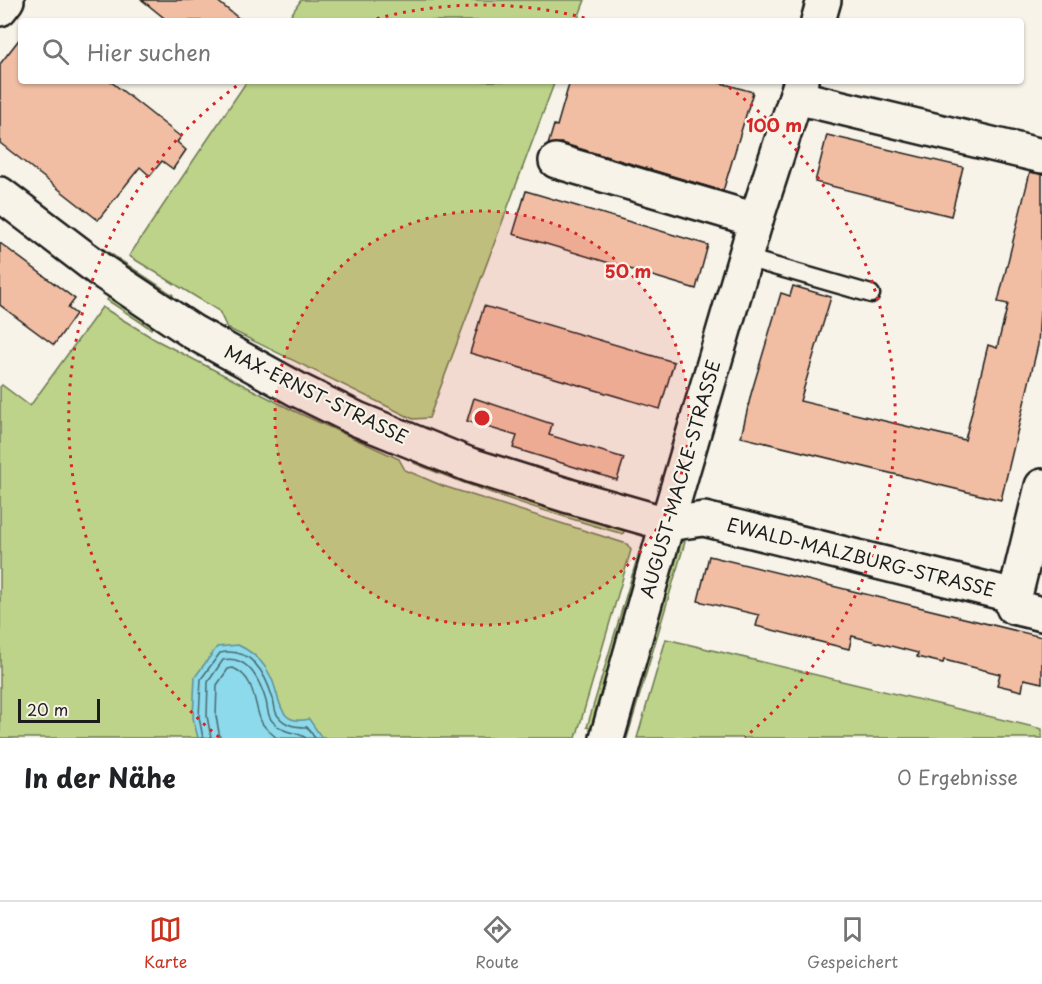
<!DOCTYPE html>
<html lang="de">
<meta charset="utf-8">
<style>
body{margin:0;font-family:"Playpen Sans",sans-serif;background:#f2f2f2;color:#202124}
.scale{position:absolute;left:18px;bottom:15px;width:82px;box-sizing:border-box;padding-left:6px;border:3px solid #1c1c1c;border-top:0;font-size:16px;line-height:21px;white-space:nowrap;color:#1c1c1c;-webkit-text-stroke:4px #f7f3e8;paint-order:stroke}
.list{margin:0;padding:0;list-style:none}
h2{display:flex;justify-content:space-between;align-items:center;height:78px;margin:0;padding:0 24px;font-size:26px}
h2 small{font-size:20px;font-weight:400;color:#757577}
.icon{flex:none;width:33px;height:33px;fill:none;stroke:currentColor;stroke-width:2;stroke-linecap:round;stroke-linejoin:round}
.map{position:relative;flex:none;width:1042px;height:738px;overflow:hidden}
.search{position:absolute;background:#fff;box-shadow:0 2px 4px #0004;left:18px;right:18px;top:18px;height:66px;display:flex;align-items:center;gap:15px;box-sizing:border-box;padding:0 21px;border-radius:6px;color:#757577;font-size:22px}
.sheet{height:162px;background:#fff}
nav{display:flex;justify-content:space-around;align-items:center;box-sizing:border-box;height:84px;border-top:2px solid #e0e0e0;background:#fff;font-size:16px;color:#757577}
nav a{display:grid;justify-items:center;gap:3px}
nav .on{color:#c8321e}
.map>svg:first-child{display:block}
.green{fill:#bcd389;stroke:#6c7852;stroke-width:1.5}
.water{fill:#8cdaeb;stroke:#5f8e98;stroke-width:1.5}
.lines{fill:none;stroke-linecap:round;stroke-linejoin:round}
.shore{stroke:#49686f;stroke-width:1.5}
.building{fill:#f2bea3;stroke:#1c1c1c;stroke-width:1.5}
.lane-casing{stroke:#1c1c1c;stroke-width:21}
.street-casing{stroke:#1c1c1c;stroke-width:38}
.lane{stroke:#f7f3e8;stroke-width:16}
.street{stroke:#f7f3e8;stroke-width:33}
.ring{fill:none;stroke:#d62828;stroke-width:3;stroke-dasharray:3 6}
.labels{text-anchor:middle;stroke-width:4.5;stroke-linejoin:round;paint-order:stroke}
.street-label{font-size:18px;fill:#1c1c1c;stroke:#f7f3e8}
.centre{fill:#d62828;stroke:#f7f3e8;stroke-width:3}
.ring-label{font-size:18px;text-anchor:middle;font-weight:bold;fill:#d62828;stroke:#f7f3e8;stroke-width:4.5;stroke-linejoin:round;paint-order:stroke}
</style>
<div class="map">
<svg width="1042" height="738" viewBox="0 0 1042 738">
<rect width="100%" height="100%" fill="#f7f3e8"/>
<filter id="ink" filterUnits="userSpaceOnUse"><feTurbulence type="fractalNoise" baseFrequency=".0167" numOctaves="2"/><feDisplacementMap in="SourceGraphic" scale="12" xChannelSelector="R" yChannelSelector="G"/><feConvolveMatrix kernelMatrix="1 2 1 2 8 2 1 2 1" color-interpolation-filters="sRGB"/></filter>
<g filter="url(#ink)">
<!-- green -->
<g class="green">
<polygon points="301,0 585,0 577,21 287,21"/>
<polygon points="247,81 555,81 429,418 413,419 227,328 219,311 129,256"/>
<polygon points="96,244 173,295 166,307 93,248"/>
<polygon points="111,293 157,319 151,329 107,300"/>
<polygon points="102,307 156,340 292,410 399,459 405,470 443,486 627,544 631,550 576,738 0,738 0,387 2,385 30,406"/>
<path d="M 417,456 L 626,526 L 623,534 C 552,514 482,492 414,463 Z"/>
<polygon points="678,539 685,542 627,738 619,736"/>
<polygon points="639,552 647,555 596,730 587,727"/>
<polygon points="666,639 1042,729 1042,738 637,738"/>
</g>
<!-- water -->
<path class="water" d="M 238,645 C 253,652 264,662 271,677 C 281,698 277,727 309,719 L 322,738 L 198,738 L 193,718 L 195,677 L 217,647 Z"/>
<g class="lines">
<!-- shore -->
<g class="shore">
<path d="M 203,738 L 199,717 L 201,679 L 220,653 C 251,647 265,672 273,699 C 275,705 274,711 278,716 C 286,726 295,727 307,727 L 315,738"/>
<path d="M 211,738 L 207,716 L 208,682 L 223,660 C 248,655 260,681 266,701 C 268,709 267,716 273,722 C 287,736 297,731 306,738"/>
<path d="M 220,738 L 216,716 L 217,685 L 228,669 L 233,668 C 256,678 253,702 261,721 C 264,728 271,733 277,738"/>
</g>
</g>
<!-- building -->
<g class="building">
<polygon points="142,0 216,0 242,21 168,21"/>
<polygon points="21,37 21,81 110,81 181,137 177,142 186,150 173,169 162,161 150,176 140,167 98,220 0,143 0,64"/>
<polygon points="570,81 714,81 753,92 723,191 561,143 548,145 554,125 557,126"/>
<polygon points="827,135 963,167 951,216 815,182"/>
<polygon points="1030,172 1042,174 1042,312 1040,311 1038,345 1001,500 741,437 751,394 781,293 790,296 793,286 831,297 800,401 965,440 988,345 997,348 1008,304 998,302"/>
<polygon points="526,191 708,245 696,289 513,234"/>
<polygon points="0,243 75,299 68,308 76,314 54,345 0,305"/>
<polygon points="484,306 674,362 660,409 470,353"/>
<polygon points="474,398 552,424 549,435 624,458 617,480 513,448 517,436 467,421"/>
<polygon points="709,556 1042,637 1042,683 1024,679 1022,691 997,685 1000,674 944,660 943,663 917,657 918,653 852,636 849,649 756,626 759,615 698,601"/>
</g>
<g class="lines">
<!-- lane casing -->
<g class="lane-casing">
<polyline id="lane" points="746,258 871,294"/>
</g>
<!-- street casing -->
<g class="street-casing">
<g id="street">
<polyline points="0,9 7,0"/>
<polyline points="818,21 824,0"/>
<polyline points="796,97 1042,156"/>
<polyline points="556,161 756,220"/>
<polyline points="0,194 100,270 193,332 298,390 357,419 470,465 569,496 667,524 704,519 1015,596 1013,607 1042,614"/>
<polyline points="1015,596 1042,486"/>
<polyline points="607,738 667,524 756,220 801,81"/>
</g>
</g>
<!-- lane -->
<use href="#lane" class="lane"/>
<!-- street -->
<use href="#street" class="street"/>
</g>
</g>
<!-- distance rings -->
<circle cx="482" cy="418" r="207" fill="#d62828" fill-opacity=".12"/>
<g class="ring">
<circle cx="482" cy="418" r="207"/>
<path d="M219 737A413 413 0 0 1 242 82M368 21A413 413 0 0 1 596 21M722 82A413 413 0 0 1 745 737"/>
</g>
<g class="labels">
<!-- street labels -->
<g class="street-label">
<text transform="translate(316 395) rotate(26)" y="6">MAX-ERNST-STRASSE</text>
<text transform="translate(681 479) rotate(-74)" y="6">AUGUST-MACKE-STRASSE</text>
<text transform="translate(861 558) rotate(14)" y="6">EWALD-MALZBURG-STRASSE</text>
</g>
</g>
<circle cx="482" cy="418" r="9" class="centre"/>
<g class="ring-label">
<text x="774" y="132">100 m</text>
<text x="628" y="278">50 m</text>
</g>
</svg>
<div class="scale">20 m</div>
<div class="search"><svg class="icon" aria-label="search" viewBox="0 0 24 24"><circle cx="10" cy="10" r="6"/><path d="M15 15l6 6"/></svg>Hier suchen</div>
</div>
<section class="sheet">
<h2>In der Nähe<small>0 Ergebnisse</small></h2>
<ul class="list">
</ul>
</section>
<nav>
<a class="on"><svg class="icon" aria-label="map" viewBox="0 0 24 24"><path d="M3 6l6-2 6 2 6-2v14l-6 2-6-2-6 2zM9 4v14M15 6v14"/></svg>Karte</a>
<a><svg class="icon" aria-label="directions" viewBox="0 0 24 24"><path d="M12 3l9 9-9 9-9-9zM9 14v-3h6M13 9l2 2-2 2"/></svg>Route</a>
<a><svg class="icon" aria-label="saved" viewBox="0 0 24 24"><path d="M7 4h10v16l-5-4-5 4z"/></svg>Gespeichert</a>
</nav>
